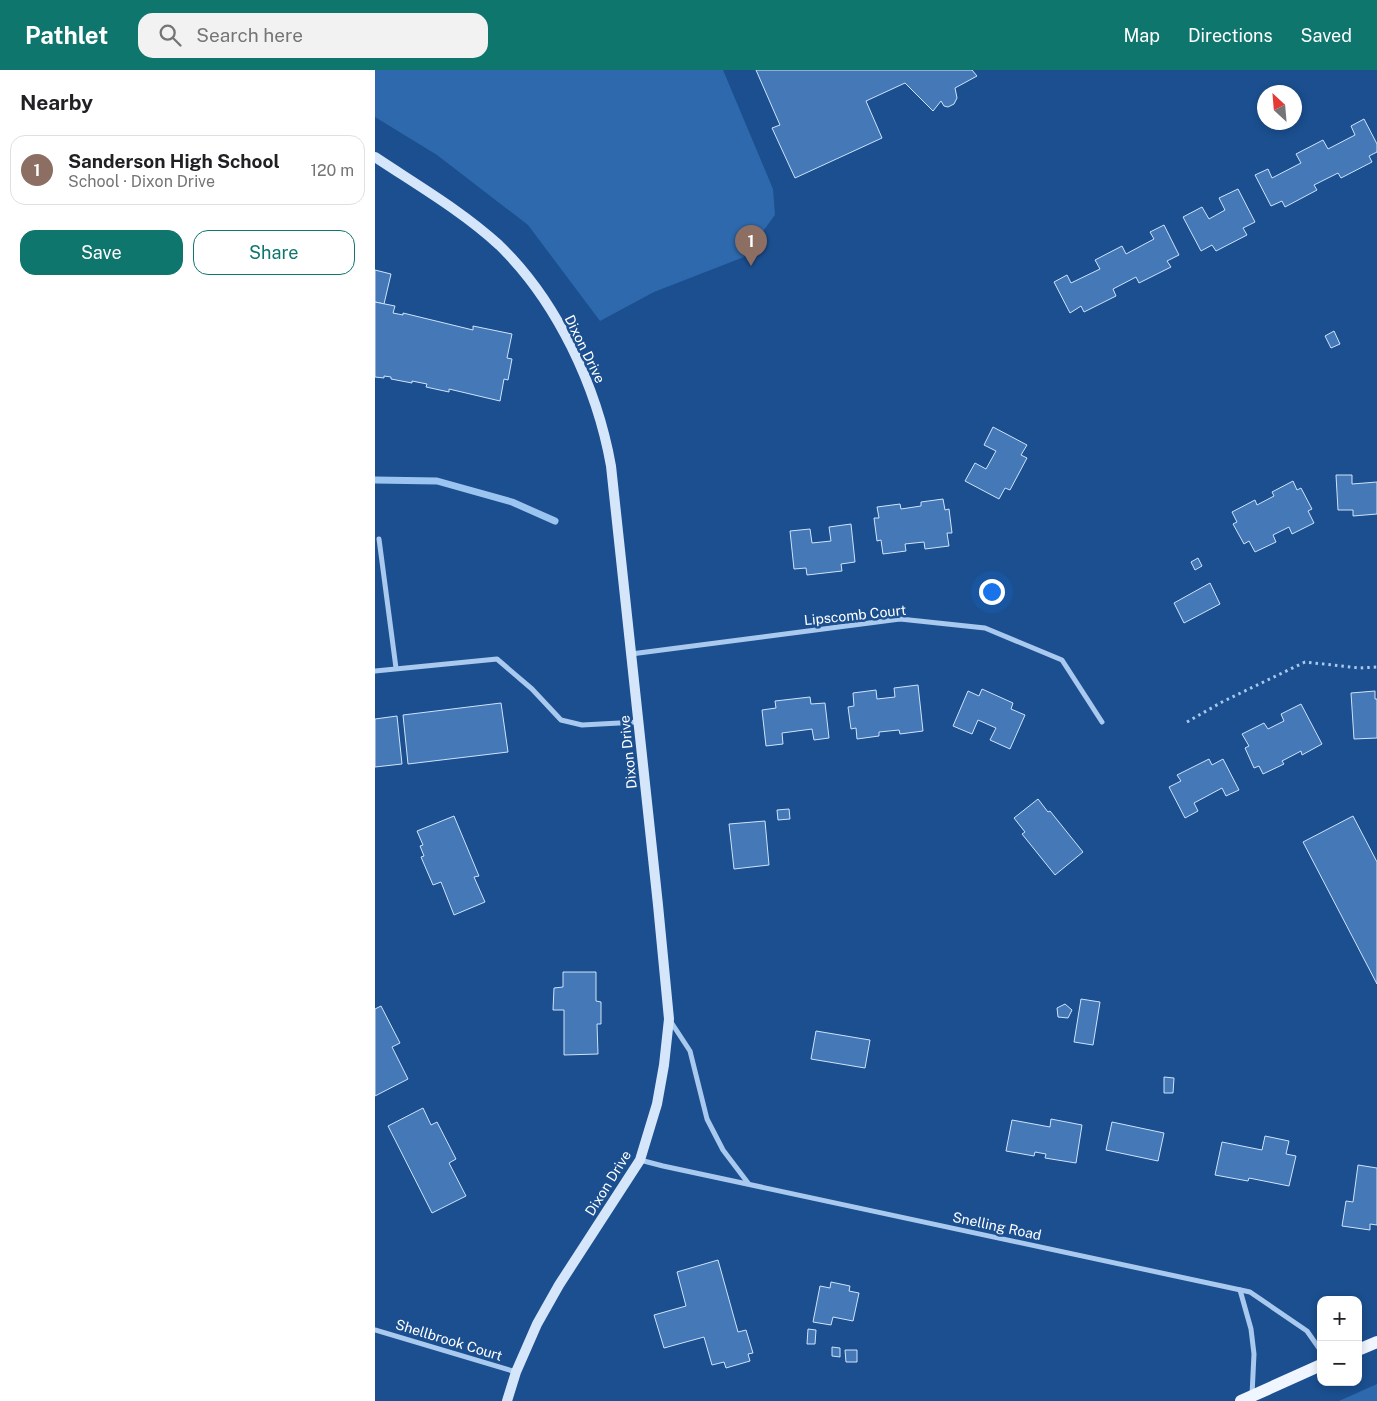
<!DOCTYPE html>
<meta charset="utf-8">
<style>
body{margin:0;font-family:"Public Sans",sans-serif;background:#f2f2f2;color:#202124}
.controls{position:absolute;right:15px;bottom:15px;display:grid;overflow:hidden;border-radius:10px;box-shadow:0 2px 8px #0003}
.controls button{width:45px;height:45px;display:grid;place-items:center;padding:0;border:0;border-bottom:1px solid #e0e0e0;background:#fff;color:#202124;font:25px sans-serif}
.compass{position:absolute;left:882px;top:15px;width:45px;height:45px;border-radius:50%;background:#fff;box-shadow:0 2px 8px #0003;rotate:334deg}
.you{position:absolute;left:616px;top:521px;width:18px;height:18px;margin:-12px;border:4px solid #fff;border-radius:50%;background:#1a73e8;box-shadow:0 0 0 8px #1a73e833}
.badge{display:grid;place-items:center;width:32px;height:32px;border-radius:50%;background:#0f766e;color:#fff;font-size:16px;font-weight:700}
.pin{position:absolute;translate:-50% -41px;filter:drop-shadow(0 1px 2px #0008)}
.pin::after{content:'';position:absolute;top:26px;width:18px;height:15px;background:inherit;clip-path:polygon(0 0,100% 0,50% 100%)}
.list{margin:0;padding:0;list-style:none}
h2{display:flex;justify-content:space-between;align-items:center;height:65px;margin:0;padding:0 20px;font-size:21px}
h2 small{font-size:16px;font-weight:400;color:#757577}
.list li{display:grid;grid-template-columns:32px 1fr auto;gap:15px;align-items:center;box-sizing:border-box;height:70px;margin:0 10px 10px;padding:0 10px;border:1px solid #e0e0e0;border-radius:15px}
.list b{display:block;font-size:19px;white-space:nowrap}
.list p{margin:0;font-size:16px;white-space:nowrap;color:#757577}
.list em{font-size:16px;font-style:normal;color:#757577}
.actions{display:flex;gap:10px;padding:15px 20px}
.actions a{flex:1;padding:11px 0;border:1px solid #0f766e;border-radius:15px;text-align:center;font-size:18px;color:#0f766e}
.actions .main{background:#0f766e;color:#fff}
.icon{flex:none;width:28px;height:28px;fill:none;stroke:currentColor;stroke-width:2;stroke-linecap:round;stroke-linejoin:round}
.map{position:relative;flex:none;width:1002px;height:1331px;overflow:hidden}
header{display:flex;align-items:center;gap:30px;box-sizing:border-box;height:70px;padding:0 25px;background:#0f766e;color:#fff}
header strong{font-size:24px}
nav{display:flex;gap:28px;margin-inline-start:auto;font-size:18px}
.search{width:350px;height:45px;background:#f2f2f2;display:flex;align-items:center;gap:12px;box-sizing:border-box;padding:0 18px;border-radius:15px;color:#757577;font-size:19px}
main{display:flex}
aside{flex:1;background:#fff}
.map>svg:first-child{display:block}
.green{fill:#2e69ad}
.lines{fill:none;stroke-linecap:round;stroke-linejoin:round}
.stream{stroke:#9cc4f0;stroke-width:7}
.building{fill:#4478b7;stroke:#cfe3fa}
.path{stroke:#a9c9ee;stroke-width:3;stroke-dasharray:2.5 4;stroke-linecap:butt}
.street{stroke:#a9c9ee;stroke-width:5}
.secondary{stroke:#d6e6fa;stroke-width:10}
.primary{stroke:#f0f6ff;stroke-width:12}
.labels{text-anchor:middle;stroke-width:5;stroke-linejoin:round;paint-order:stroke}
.street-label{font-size:14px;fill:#fff;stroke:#1b4f8f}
</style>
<header>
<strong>Pathlet</strong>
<div class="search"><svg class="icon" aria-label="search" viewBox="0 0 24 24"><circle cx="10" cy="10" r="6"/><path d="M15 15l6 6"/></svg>Search here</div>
<nav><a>Map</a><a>Directions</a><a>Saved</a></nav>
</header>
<main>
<aside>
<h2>Nearby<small></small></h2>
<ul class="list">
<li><span class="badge" style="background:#8d6e63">1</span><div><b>Sanderson High School</b><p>School · Dixon Drive</p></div><em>120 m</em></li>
</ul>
<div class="actions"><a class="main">Save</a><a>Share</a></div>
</aside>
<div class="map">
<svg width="1002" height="1331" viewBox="0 0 1002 1331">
<rect width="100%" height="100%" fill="#1b4f8f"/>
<!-- green -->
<g class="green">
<polygon points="0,0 348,0 398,119 400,145 369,187 279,222 225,251 153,155 62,85 0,47"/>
<polygon points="1002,1314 1002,1331 964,1331"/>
</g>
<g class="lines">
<!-- stream -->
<polyline class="stream" points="0,410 62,411 137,432 180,451"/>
</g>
<!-- building -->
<g class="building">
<polygon points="381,0 597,0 602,6 580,18 582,28 579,34 573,37 569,36 566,31 558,41 530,13 491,31 507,68 420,108 397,58 405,55"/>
<polygon points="989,49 1002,74 1002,82 994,86 997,92 966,108 963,103 939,115 942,120 910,137 907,131 896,136 880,105 893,99 897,108 926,93 921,84 948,70 953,79 980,65 976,56"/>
<polygon points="863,119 880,152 868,158 872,165 841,181 837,175 826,181 808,147 827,137 834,149 850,140 844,128"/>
<polygon points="789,155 804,185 792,191 796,197 764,213 761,207 738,219 741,226 709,242 706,236 695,243 679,212 692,205 696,213 725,199 720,190 747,176 751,184 779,169 775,162"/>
<polygon points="0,200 16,204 9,234 0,232"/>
<polygon points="0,232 20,236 18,243 28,245 28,243 98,260 98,256 137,264 132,288 137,289 133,310 129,309 125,331 74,319 74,322 51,317 52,314 37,311 37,313 16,309 16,307 9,306 9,308 0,307"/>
<polygon points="959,261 965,274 956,278 950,266"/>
<polygon points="618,357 652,375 646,385 652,388 635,420 630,418 624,429 590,411 600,393 611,399 621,381 609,375"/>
<polygon points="961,405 977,405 977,414 1002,412 1002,444 978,446 978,440 963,440"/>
<polygon points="918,411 922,420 926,418 937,439 933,441 939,453 917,464 914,457 898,465 901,472 880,482 874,471 869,474 858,454 862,452 857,442 880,430 882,435 899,426 897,422"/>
<polygon points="568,429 570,440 574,439 577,463 572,463 574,476 550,479 549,472 530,474 531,481 508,484 506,470 502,471 499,448 504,448 502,437 525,434 526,439 546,436 546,432"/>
<polygon points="476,454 480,492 466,494 467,501 432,505 431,498 419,499 415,461 435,459 437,473 456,471 454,457"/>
<polygon points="823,488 827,496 820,500 816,492"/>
<polygon points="835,513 845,534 809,553 799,533"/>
<polygon points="543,615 548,661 525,664 524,660 504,662 504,666 482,669 481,658 476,659 473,637 479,636 478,623 501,620 502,629 520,627 519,618"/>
<polygon points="607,619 638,633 636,639 650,645 635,679 615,670 621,658 603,650 597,664 578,656 593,621 604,626"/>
<polygon points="1000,621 1000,629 1002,629 1002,668 979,669 976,623"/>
<polygon points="435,627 436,634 450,633 454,668 439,670 437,659 407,663 408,674 391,676 387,640 401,638 400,631"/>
<polygon points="126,633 133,682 33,694 28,645"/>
<polygon points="926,634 947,674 927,685 926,681 907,691 909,694 888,704 884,696 879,698 870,678 874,676 867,664 889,653 893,659 909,651 906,644"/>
<polygon points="22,646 27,694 0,697 0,649"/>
<polygon points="834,689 837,695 848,689 864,720 851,726 847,718 819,733 823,741 810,748 794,717 806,711 802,705"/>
<polygon points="663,729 673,742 675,741 708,782 680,805 647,764 650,762 639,748"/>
<polygon points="414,739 415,749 403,750 402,740"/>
<polygon points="79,746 104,806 99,807 110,832 79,845 66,812 58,815 46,787 49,786 45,776 48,775 42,761"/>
<polygon points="978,746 1002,792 1002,914 928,772"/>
<polygon points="390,751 394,795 359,799 354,754"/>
<polygon points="188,902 221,902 221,931 226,932 226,954 222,954 223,984 189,985 189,940 178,940 179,918 188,917"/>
<polygon points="706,929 725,932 718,975 699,972"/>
<polygon points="690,934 697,940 693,948 683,947 682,938"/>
<polygon points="6,936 25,973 17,977 33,1009 0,1026 0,939"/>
<polygon points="441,961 495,970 490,998 436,989"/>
<polygon points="789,1007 799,1008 798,1023 789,1023"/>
<polygon points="48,1038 56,1055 62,1052 81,1089 74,1093 91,1126 57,1143 13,1056"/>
<polygon points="676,1049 707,1055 701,1093 670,1088 671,1084 660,1082 659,1086 631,1081 637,1050 675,1057"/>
<polygon points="737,1052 789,1063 783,1091 731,1080"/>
<polygon points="890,1066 914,1071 911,1084 921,1086 914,1116 874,1108 873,1111 840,1105 847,1072 887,1080"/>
<polygon points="983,1095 1002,1098 1002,1155 995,1154 995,1160 967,1156 971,1131 978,1132"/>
<polygon points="343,1190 363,1262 371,1260 378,1283 373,1284 375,1291 351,1298 349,1292 337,1295 329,1267 289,1278 279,1245 311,1236 302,1202"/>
<polygon points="456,1212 475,1216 474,1221 484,1223 478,1251 458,1247 456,1255 438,1252 445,1216 455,1218"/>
<polygon points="433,1259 441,1260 440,1274 432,1274"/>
<polygon points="457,1277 465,1278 465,1287 457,1286"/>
<polygon points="470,1280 482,1280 482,1292 471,1292"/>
</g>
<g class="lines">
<!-- path -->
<polyline class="path" points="812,652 847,632 930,592 985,598 1002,597"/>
<!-- street -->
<g class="street">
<polyline points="4,469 21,598"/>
<polyline points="256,584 525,549 610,558 687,590 727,652"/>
<polyline points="0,601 122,589 157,619 186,650 207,655 263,652"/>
<polyline points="296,952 315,981 332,1049 348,1080 373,1113"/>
<polyline points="265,1090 288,1096 875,1222 932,1261 946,1281"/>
<polyline points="865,1220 876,1259 879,1284 877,1325"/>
<polyline points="0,1260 141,1302"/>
</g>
<!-- secondary -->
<path class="secondary" d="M 0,87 C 42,115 87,141 124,175 C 182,231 222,317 236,396 L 283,835 L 294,949 L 289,995 L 282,1034 L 265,1090 L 184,1215 L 162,1254 L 141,1302 L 132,1331"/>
<!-- primary -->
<g class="primary">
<polyline points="983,1280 1002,1272"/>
<polyline points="866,1331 946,1295"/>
</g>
</g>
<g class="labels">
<!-- street labels -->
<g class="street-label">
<text transform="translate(210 279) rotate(64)" y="5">Dixon Drive</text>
<text transform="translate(480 545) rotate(-6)" y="5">Lipscomb Court</text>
<text transform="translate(253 682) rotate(-96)" y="5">Dixon Drive</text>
<text transform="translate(233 1113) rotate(-58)" y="5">Dixon Drive</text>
<text transform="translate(622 1156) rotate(12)" y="5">Snelling Road</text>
<text transform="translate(74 1270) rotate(17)" y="5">Shellbrook Court</text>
</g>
</g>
</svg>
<div class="controls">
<button>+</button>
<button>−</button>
</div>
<svg class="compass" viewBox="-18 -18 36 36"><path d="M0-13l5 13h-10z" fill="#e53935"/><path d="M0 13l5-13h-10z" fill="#757577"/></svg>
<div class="you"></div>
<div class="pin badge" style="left:376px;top:196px;background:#8d6e63">1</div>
</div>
</main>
